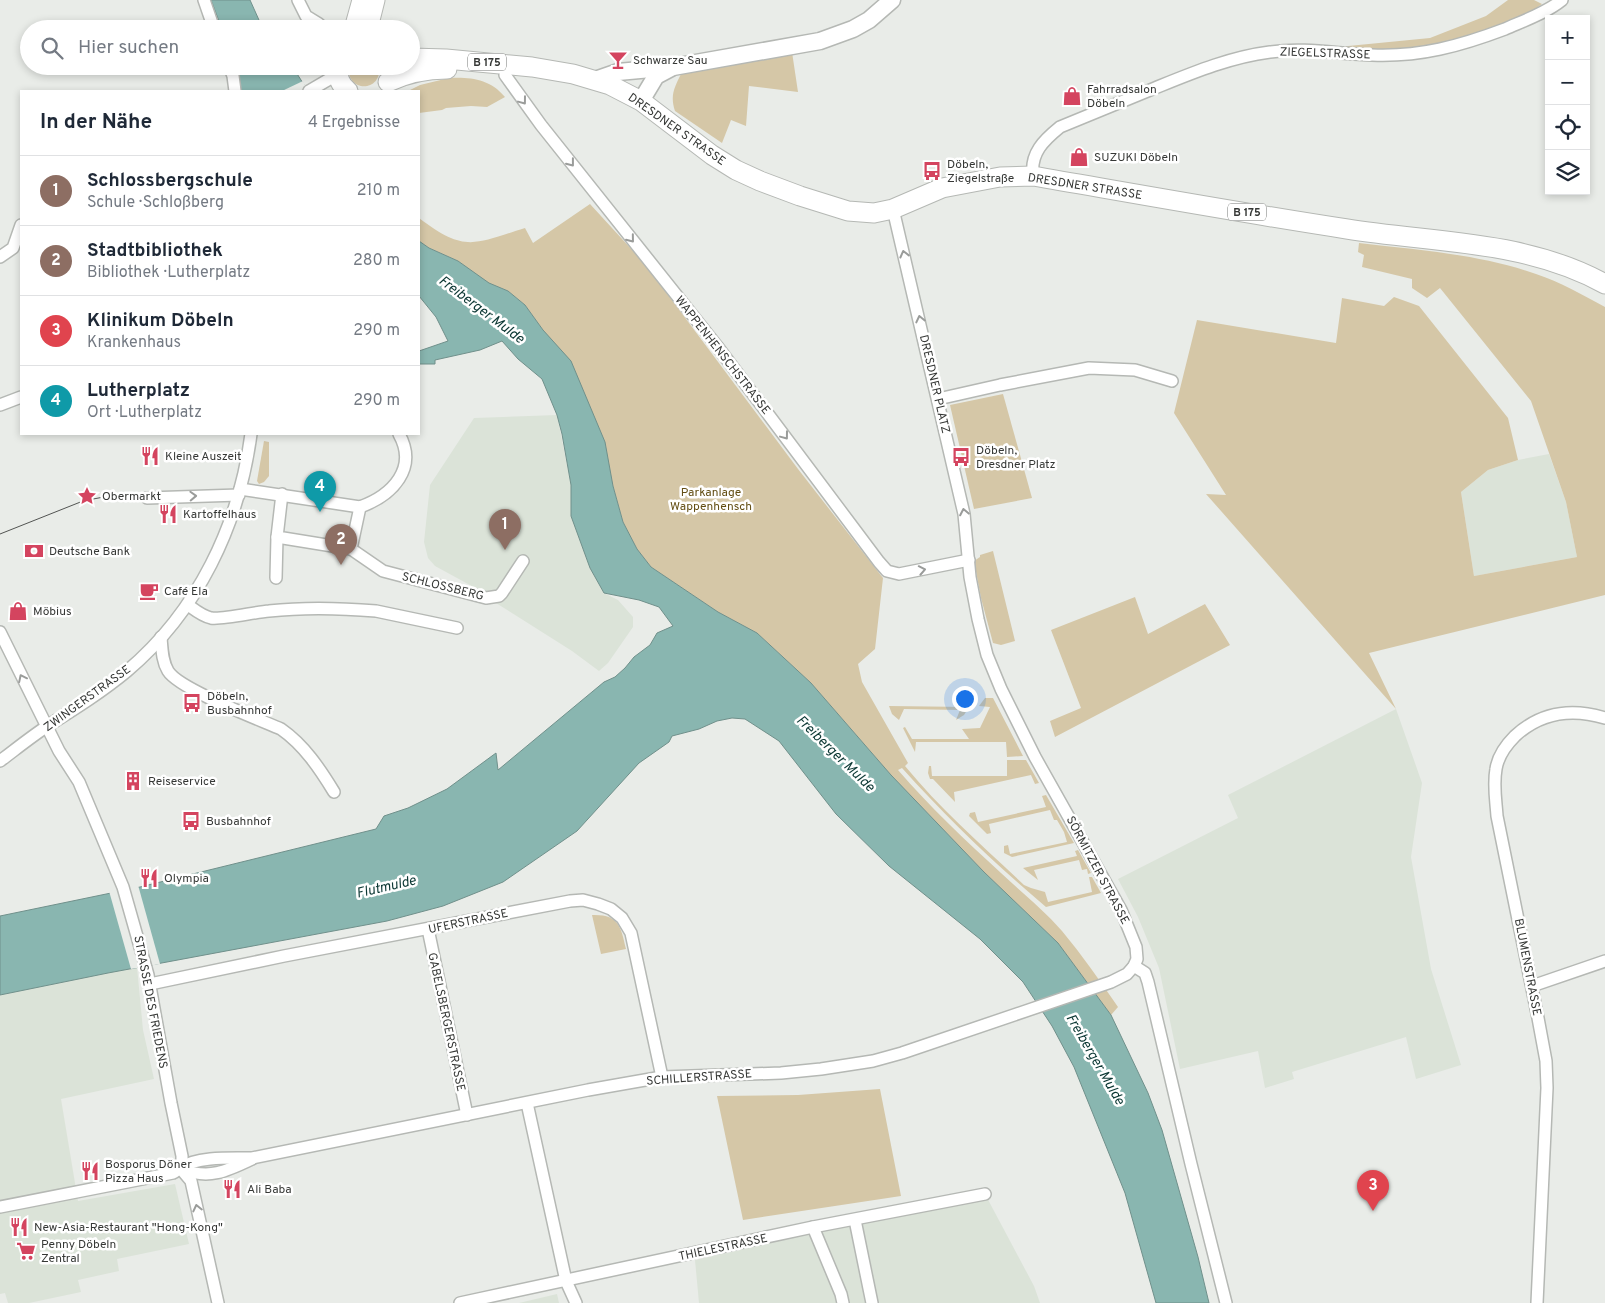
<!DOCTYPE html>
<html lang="de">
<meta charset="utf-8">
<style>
body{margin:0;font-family:Overpass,sans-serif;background:#f2f2f3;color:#1f2937}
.controls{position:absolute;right:15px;top:15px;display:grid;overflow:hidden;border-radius:0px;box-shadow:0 2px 8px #0003}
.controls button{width:45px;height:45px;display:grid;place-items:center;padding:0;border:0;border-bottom:1px solid #e0e1e3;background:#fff;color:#1f2937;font:25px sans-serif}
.you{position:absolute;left:964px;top:698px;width:18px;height:18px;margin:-12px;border:4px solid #fff;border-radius:50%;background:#1a73e8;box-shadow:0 0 0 8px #1a73e833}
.badge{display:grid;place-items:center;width:32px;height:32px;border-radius:50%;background:#2563eb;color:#fff;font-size:16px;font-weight:700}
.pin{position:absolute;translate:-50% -41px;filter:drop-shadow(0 1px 2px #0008)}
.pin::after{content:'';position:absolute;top:26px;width:18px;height:15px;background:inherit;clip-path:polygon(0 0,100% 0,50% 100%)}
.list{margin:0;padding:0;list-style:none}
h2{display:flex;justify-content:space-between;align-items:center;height:65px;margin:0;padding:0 20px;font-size:21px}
h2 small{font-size:16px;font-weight:400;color:#747a83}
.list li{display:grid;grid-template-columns:32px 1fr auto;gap:15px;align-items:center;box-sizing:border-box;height:70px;padding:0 20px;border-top:1px solid #e0e1e3}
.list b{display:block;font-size:19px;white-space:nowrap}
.list p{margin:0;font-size:16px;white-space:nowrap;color:#747a83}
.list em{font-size:16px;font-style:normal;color:#747a83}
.icon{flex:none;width:28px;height:28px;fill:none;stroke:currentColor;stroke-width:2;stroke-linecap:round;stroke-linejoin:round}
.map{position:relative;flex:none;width:1605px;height:1303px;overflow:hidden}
.search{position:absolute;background:#fff;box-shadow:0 2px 8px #0003;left:20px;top:20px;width:400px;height:55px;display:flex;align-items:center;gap:12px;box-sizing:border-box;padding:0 18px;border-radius:28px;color:#747a83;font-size:19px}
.panel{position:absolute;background:#fff;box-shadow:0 2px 8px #0003;left:20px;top:90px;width:400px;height:345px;border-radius:0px}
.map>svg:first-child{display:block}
.built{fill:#dbe3d8}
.green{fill:#d5c7a7}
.water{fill:#89b6b0;stroke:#70908b}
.pier{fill:#e9ece8}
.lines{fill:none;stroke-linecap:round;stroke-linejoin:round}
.minor-casing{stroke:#b5b8b4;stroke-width:14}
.secondary-casing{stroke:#b5b8b4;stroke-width:19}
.primary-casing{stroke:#b5b8b4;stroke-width:21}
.minor{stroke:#fff;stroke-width:11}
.secondary{stroke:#fff;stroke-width:16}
.primary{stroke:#fff;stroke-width:19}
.tram{stroke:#525452;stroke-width:1}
.oneway{stroke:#9a9c9a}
.labels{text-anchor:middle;stroke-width:5;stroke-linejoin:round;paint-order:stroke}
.shield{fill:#fff;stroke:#727472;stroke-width:1}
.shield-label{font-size:11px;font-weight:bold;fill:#363836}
.street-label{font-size:12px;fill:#363836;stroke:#fff}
.poi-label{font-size:12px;fill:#363836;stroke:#fff;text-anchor:start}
.park-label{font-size:12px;fill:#634e14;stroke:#fff}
.water-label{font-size:14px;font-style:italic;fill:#0b3733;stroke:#fff}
</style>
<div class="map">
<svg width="1605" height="1303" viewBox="0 0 1605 1303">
<rect width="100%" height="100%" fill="#e9ece8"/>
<!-- built -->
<g class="built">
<polygon points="557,415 571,485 571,516 590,568 604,593 618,600 633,617 633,627 608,663 599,671 572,651 496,603 479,590 435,566 428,558 424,542 430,485 474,418"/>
<polygon points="1549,454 1566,502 1577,557 1474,576 1461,492 1488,470 1518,460"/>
<polygon points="1396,709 1422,783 1411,857 1431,969 1461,1065 1416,1079 1406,1037 1292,1072 1294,1079 1265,1088 1258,1051 1180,1069 1159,968 1138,917 1118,879 1238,818 1228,795"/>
<polygon points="137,967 143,1030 154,1079 61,1099 78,1201 175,1184 189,1244 117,1259 119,1271 78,1280 81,1292 29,1303 8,1303 5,1293 0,1294 0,995"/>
<polygon points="985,1194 1034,1286 1040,1303 699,1303 695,1260"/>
<polygon points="557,1294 559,1303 519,1303"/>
</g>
<!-- green -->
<g class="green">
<polygon points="1508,0 1534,0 1542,4 1524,17 1484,33 1415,52 1369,52 1338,47 1430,38 1486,16"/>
<path d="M 792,52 L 798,92 L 749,86 L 746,126 L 731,120 L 722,143 L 675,111 C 670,96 674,88 681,74 L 695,69 Z"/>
<path d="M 349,66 L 379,66 C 383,93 345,93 349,66 Z"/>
<path d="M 449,78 C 471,77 490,79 505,97 L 487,107 L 471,106 L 446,108 L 442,110 L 419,113 L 419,91 L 408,91 L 420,85 Z"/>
<path d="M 590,204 L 645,264 L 798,469 L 883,578 L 875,649 L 858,664 L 862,682 L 908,763 L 905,766 C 941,810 983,846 1024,885 L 1031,888 L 1045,892 L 1048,902 L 1092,892 L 1089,877 L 1092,877 L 1101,893 L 1046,907 C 995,864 947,818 902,768 L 898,770 C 930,807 965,840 1001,873 C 1021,892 1043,909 1062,931 C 1082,955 1100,981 1118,1007 L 1111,1015 L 1058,943 L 984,872 L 891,775 L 811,683 L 757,633 L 718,612 L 651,567 L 637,549 L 623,522 L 613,486 L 543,330 L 525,305 L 508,291 L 489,284 L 458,261 L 429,248 L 419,241 L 419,218 C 465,253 474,244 525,228 L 533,243 Z"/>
<path d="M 1359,243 C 1418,250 1479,254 1536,274 C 1560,282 1583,295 1605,307 L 1605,595 L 1369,653 L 1396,709 L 1206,494 L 1226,495 L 1174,413 L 1197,320 L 1336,343 L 1342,298 L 1384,306 L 1394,297 L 1419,306 L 1508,418 L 1518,460 L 1488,470 L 1461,492 L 1474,576 L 1577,557 L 1566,502 L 1531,401 L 1440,288 L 1427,298 L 1412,288 L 1412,279 L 1362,267 L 1364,255 L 1358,252 Z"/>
<polygon points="1003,394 1032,498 974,509 950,405"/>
<polygon points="264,441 269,442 269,476 264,482 259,484 257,481"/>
<polygon points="993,551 1015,641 1001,645 993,643 981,598 974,561 980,557 980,555"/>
<polygon points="1135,597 1148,634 1205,604 1230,645 1055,737 1050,721 1081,708 1051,630"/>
<polygon points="985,698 993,698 1023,756 1007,757 1006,742 916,742 915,752 903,728 905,727 912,739 969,739 962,729 980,728 990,707 979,706"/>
<polygon points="889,706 969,707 964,715 956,720 960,710 904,709 899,720 892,714"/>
<polygon points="1007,760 1026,760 1039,783 1035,784 1031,775 954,792 955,802 933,779 930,779 928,773 929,766 931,766 932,776 1007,776"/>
<polygon points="1046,795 1074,843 1012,857 1004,853 1004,846 1008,845 1010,854 1067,842 1064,832 1057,820 1054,820 1050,810 989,824 991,833 987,834 969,816 970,813 975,812 978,822 1046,807 1042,796"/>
<polygon points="1078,850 1091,873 1088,874 1087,869 1082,870 1079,860 1034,870 1038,880 1023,868 1077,856 1075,851"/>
<path d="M 592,915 C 619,914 621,927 626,949 L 601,954 Z"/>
<polygon points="880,1089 901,1196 743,1220 717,1096 798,1095"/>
</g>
<!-- water -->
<g class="water">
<polygon points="211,0 250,0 263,29 222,29"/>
<polygon points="236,66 289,66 294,69 308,91 241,91 239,74"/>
<polygon points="419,241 429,248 458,261 489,283 508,291 525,305 543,330 571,361 605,442 613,486 623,522 637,549 651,567 718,612 757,633 811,683 891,775 984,872 1058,943 1111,1015 1148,1093 1162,1130 1198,1257 1209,1303 1156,1303 1125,1193 1074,1067 1052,1026 1023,982 980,939 889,866 836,814 779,741 745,719 732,718 717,721 699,729 672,736 669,742 639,763 577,831 503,882 443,906 387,921 108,973 0,995 0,916 140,887 376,829 384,816 408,808 447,789 496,753 498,770 604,682 615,677 625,668 634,657 650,645 657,633 673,626 659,607 639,600 604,593 590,568 571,516 571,485 562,434 557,415 542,379 518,359 502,341 480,350 435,360 435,364 419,364 419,351 448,341 436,317 419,296"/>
</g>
<!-- pier -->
<g class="pier">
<polygon points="303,81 308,91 282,91"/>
<polygon points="138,885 160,964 131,969 109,891"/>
</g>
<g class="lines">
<!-- minor casing -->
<g class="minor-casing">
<g id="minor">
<polyline points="204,0 214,29"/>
<polyline points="298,0 306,16 319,24"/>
<polyline points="229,66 233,76 235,91"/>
<polyline points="505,75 541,125 717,346 879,562 887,571 899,574 969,560"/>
<polyline points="309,91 338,74"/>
<path d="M 1033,176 C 1030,153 1044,140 1060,127 C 1092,114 1123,101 1155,88 C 1192,73 1230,57 1270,52 C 1304,47 1339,54 1372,55 C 1420,57 1460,46 1505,29 C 1523,21 1546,13 1562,0"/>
<polyline points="893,209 964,514 970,577 978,619 987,655 1001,689 1035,757 1121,910 1136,947 1137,959 1134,966 1145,973 1148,982 1191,1164 1226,1303"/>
<polyline points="0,257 13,248 21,225"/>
<polyline points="938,399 1000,385 1089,368 1135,370 1172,381"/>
<polyline points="0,405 21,397"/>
<path d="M 240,489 L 360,507 C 393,495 418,468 399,434"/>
<polyline points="282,494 277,537 351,549 383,571 486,598 499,596 502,593 523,561"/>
<polyline points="147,498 239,495"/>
<polyline points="351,549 360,507"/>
<polyline points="276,578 277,537"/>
<path d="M 188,605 C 195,610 202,616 211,618 C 222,620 255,612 269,611 C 304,607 341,608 376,611 L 457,628"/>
<polyline points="0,632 59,751 79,782 123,887 148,975 171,1103 182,1156 182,1164 180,1168"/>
<path d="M 161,637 C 162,649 162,661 168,671 C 179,689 258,719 281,729 C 304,745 320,769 334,792"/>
<path d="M 0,761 C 16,749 32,736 49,725 C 76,708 103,691 127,671 C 198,611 239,525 251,434"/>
<polyline points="428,929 467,1115"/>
<polyline points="150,984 284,956 570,901 583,900 598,904 611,909 622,918 631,933 662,1077"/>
<polyline points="1532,986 1605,961"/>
<polyline points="527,1103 566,1281 576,1303"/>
<polyline points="180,1168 191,1181 218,1303"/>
<path d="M 182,1169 C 209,1180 227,1171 252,1159"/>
<path d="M 0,1207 L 173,1173 C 176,1172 177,1170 180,1168 C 197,1156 232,1158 252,1158 L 588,1090 L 662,1077 L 781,1073 L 821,1069 L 873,1061 L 902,1053 L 1111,982 L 1127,974 L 1134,966"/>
<polyline points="855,1220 872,1303"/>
<polyline points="813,1227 841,1294 843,1303"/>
<polyline points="460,1303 813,1227 985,1194"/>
<path d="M 1537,1303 L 1547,1088 L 1546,1061 L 1538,1018 L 1497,816 C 1496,801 1493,785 1496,769 C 1498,756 1505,746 1515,736 C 1541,712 1572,708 1605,718"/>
</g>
</g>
<!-- secondary casing -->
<g class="secondary-casing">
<g id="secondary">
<polyline points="595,80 618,72 673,67 820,41 853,29 869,20 892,0"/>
<polyline points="641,101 656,76 671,68"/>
</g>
</g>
<!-- primary casing -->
<g class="primary-casing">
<g id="primary">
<polyline points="354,29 362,0"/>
<polyline points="369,29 370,20 375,0"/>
<path d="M 411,58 L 446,59 L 532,67 L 573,74 L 610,85 L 641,101 L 712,155 L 736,170 L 760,181 L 800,196 L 848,211 L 874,213 L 893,209 L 942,188 L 1000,177 L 1033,176 C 1137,194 1242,213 1347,229 C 1434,243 1526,240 1605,284"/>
<path d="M 338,66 C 337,76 340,85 348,91"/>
<path d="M 388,82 C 407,73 426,69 447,69"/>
</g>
</g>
<!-- minor -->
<use href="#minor" class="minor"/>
<!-- secondary -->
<use href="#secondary" class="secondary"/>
<!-- primary -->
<use href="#primary" class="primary"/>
<!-- tram -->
<polyline class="tram" points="0,534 83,501 114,495"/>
</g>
<!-- one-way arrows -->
<defs><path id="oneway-chevron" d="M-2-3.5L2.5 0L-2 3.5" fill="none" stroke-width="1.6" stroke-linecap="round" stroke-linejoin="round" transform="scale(1.25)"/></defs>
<g class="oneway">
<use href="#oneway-chevron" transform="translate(523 101) rotate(53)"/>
<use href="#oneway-chevron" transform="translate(571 163) rotate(52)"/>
<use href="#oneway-chevron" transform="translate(631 239) rotate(51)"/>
<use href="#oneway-chevron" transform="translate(904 254) rotate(-104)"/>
<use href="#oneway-chevron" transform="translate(920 319) rotate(-103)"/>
<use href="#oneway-chevron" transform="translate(785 436) rotate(53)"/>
<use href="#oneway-chevron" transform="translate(193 496) rotate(-2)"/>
<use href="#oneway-chevron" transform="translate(964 512) rotate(-101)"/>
<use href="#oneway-chevron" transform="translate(922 570) rotate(-11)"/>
<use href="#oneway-chevron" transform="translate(22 678) rotate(-116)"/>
<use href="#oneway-chevron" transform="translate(197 1208) rotate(-103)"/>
</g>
<!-- icons -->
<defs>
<g id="bar-bare" transform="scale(1.5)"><path d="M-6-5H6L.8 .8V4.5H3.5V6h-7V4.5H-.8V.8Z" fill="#d4445f" stroke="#fff" stroke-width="2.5" paint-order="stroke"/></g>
<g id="shop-bare" transform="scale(1.5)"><path d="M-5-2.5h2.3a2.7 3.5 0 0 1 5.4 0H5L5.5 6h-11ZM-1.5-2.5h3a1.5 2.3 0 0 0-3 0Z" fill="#d4445f" stroke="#fff" stroke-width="2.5" paint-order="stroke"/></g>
<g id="bus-bare" transform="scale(1.5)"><path d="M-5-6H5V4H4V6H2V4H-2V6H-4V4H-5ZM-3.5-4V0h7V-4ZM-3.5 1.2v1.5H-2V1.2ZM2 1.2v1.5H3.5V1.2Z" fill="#d4445f" stroke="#fff" stroke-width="2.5" paint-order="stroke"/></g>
<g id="restaurant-bare" transform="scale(1.5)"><path d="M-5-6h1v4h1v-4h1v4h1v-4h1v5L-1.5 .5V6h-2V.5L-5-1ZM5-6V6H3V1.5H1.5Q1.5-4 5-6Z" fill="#d4445f" stroke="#fff" stroke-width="2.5" paint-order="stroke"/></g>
<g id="sight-bare" transform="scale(1.5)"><path d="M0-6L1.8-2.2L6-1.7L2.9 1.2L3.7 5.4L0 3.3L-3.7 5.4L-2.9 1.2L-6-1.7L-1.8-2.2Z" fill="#d4445f" stroke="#fff" stroke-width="2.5" paint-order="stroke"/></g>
<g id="bank-bare" transform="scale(1.5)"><path d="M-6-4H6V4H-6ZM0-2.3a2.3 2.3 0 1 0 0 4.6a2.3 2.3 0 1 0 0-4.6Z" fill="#d4445f" stroke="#fff" stroke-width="2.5" paint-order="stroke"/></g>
<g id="cafe-bare" transform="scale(1.5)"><path d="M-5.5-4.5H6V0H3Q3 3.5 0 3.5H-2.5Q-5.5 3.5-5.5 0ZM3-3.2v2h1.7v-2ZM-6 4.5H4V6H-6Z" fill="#d4445f" stroke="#fff" stroke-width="2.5" paint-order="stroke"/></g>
<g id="building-bare" transform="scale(1.5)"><path d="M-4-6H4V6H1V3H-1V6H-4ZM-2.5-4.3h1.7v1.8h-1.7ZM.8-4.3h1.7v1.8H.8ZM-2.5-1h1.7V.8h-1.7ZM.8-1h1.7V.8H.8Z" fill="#d4445f" stroke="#fff" stroke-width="2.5" paint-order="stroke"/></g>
<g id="supermarket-bare" transform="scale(1.5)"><path d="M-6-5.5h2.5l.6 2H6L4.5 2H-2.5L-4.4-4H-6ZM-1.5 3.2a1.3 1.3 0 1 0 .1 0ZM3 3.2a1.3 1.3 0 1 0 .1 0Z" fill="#d4445f" stroke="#fff" stroke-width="2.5" paint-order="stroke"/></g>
</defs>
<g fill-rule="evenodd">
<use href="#bar-bare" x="618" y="60"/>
<use href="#shop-bare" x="1072" y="96"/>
<use href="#shop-bare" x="1079" y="157"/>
<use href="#bus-bare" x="932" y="171"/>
<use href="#restaurant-bare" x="150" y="456"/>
<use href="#bus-bare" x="961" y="457"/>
<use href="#sight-bare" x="87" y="496"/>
<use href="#restaurant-bare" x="168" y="514"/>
<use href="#bank-bare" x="34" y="551"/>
<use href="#cafe-bare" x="149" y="591"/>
<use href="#shop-bare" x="18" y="611"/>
<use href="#bus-bare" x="192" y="703"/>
<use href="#building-bare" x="133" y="781"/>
<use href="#bus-bare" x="191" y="821"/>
<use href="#restaurant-bare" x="149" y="878"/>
<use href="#restaurant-bare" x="90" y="1171"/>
<use href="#restaurant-bare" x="232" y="1189"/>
<use href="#restaurant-bare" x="19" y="1227"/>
<use href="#supermarket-bare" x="26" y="1251"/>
</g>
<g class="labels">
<!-- shield labels -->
<g class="shield">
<rect x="468" y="53.5" width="38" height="17" rx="4"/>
<rect x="1228" y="203.5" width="38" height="17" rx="4"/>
</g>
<g class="shield-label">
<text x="487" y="66">B 175</text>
<text x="1247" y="216">B 175</text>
</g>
<!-- street labels -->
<g class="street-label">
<text transform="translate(1325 53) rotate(2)" y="4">ZIEGELSTRASSE</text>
<text transform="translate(677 129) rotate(35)" y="4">DRESDNER STRASSE</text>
<text transform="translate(1085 186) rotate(9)" y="4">DRESDNER STRASSE</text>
<text transform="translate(723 355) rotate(52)" y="4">WAPPENHENSCHSTRASSE</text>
<text transform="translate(935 384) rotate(77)" y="4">DRESDNER PLATZ</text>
<text transform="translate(443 586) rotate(14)" y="4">SCHLOSSBERG</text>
<text transform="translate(87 698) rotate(-36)" y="4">ZWINGERSTRASSE</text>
<text transform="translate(1098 870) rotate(62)" y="4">SÖRMITZER STRASSE</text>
<text transform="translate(468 921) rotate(-12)" y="4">UFERSTRASSE</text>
<text transform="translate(1528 967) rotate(79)" y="4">BLUMENSTRASSE</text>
<text transform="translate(151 1002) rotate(79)" y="4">STRASSE DES FRIEDENS</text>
<text transform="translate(447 1022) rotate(78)" y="4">GABELSBERGERSTRASSE</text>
<text transform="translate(699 1077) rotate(-4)" y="4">SCHILLERSTRASSE</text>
<text transform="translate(723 1247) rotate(-12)" y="4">THIELESTRASSE</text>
</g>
<!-- poi labels -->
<g class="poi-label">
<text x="633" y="64">Schwarze Sau</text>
<text x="1087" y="93">Fahrradsalon<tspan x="1087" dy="14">Döbeln</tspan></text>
<text x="1094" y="161">SUZUKI Döbeln</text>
<text x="947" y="168">Döbeln,<tspan x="947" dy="14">Ziegelstraße</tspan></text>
<text x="976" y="454">Döbeln,<tspan x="976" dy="14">Dresdner Platz</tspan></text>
<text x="165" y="460">Kleine Auszeit</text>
<text x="102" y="500">Obermarkt</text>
<text x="183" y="518">Kartoffelhaus</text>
<text x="49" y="555">Deutsche Bank</text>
<text x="164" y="595">Café Ela</text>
<text x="33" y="615">Möbius</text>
<text x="207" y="700">Döbeln,<tspan x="207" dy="14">Busbahnhof</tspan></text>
<text x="148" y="785">Reiseservice</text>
<text x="206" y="825">Busbahnhof</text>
<text x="164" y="882">Olympia</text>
<text x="105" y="1168">Bosporus Döner<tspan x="105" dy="14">Pizza Haus</tspan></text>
<text x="247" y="1193">Ali Baba</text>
<text x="34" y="1231">New-Asia-Restaurant "Hong-Kong"</text>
<text x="41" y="1248">Penny Döbeln<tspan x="41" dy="14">Zentral</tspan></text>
</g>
<!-- park labels -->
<g class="park-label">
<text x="711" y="496">Parkanlage<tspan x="711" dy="14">Wappenhensch</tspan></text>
</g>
<!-- water labels -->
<g class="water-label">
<text transform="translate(482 309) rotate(37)" y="5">Freiberger Mulde</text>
<text transform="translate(836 753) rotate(44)" y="5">Freiberger Mulde</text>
<text transform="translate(386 886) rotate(-13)" y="5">Flutmulde</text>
<text transform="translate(1096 1059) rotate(60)" y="5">Freiberger Mulde</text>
</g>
</g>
</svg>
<div class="controls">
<button>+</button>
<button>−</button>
<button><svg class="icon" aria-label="locate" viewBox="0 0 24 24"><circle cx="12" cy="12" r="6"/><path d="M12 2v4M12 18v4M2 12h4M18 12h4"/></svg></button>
<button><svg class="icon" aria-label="layers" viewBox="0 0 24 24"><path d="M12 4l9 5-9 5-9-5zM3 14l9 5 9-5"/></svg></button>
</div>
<div class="you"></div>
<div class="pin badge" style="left:505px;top:550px;background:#8d6e63">1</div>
<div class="pin badge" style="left:341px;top:565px;background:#8d6e63">2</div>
<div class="pin badge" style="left:1373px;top:1211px;background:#e0444e">3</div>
<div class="pin badge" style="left:320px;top:512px;background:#0f9aa8">4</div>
<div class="search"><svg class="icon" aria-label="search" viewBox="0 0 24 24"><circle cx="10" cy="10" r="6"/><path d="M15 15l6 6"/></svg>Hier suchen</div>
<section class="panel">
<h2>In der Nähe<small>4 Ergebnisse</small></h2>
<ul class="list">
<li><span class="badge" style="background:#8d6e63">1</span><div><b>Schlossbergschule</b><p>Schule · Schloßberg</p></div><em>210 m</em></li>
<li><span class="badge" style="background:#8d6e63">2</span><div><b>Stadtbibliothek</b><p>Bibliothek · Lutherplatz</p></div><em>280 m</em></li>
<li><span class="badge" style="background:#e0444e">3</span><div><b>Klinikum Döbeln</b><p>Krankenhaus</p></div><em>290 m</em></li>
<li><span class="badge" style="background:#0f9aa8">4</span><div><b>Lutherplatz</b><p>Ort · Lutherplatz</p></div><em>290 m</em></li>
</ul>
</section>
</div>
